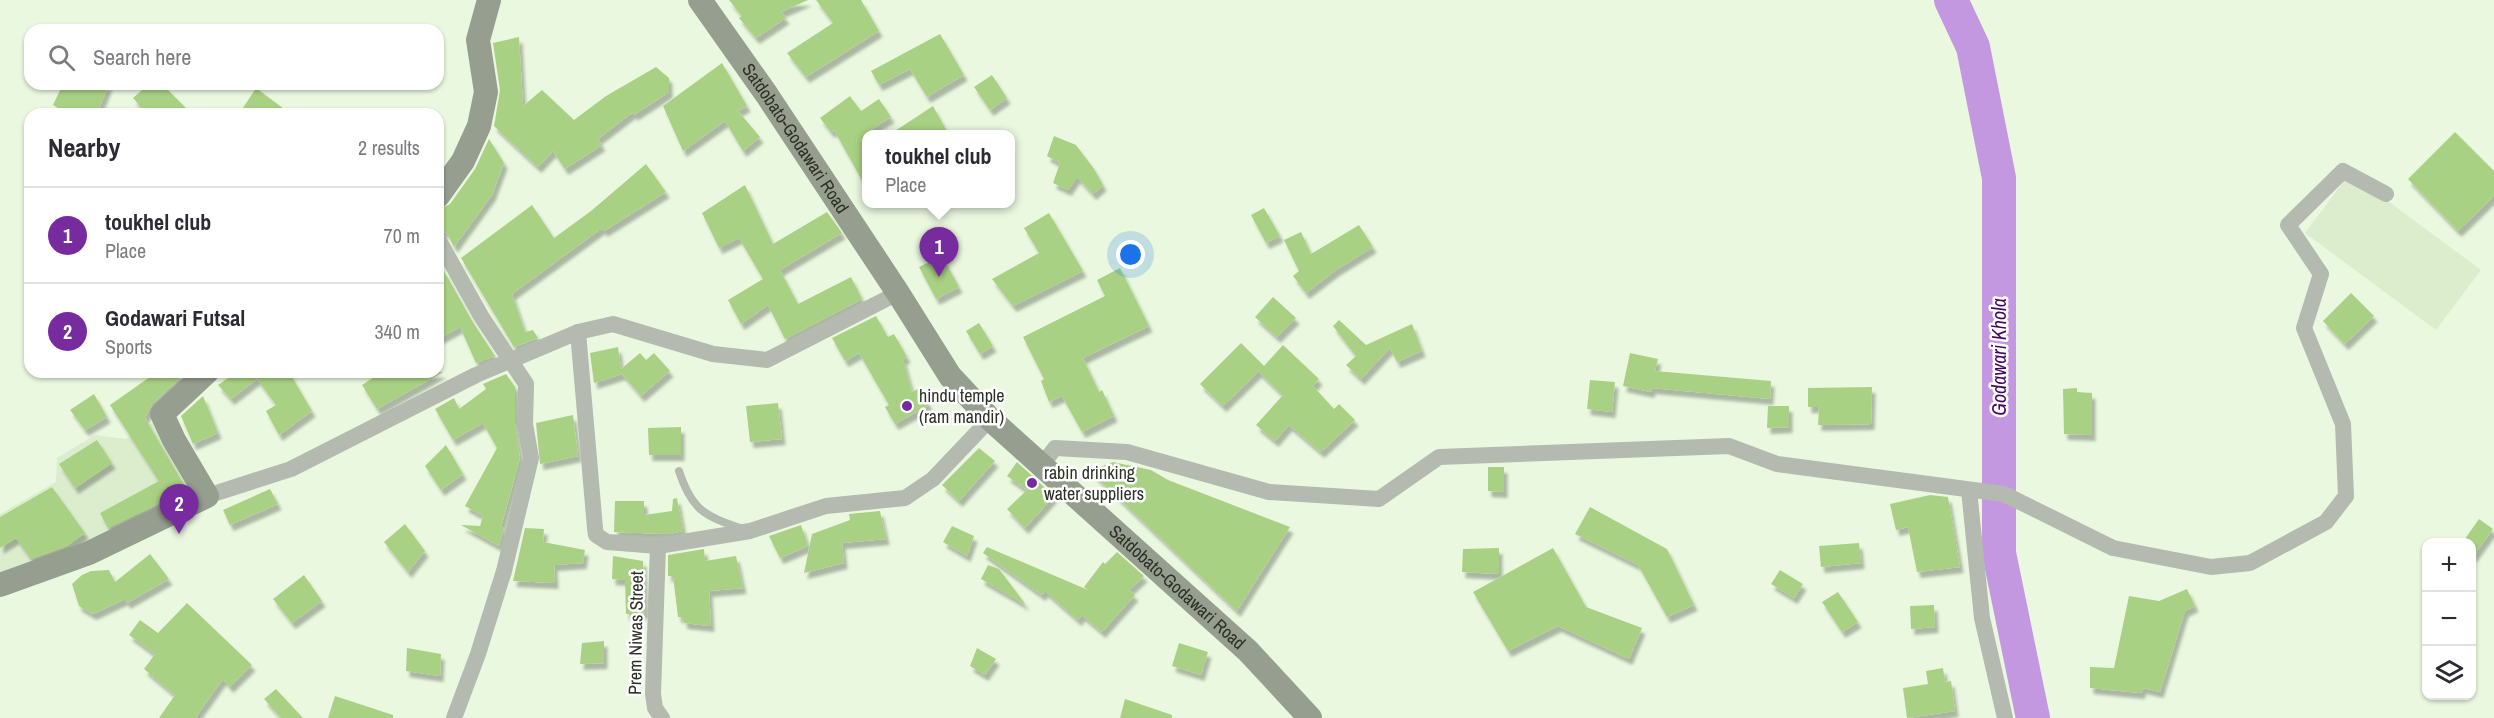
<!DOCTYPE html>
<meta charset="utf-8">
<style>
body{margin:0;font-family:"Archivo Narrow",sans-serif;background:#f2f2f3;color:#2b2b33}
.controls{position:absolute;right:18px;bottom:18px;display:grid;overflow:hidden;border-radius:12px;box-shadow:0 2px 4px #0004}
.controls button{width:54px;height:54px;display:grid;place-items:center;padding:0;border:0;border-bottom:2px solid #e1e1e2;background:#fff;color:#2b2b33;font:30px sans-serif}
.you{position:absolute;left:1131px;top:255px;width:21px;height:21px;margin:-15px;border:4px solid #fff;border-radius:50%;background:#1a73e8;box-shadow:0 0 0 9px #1a73e833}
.badge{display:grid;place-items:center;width:39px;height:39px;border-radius:50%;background:#772b9e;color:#fff;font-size:20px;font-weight:700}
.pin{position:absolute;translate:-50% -50px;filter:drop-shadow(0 2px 3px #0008)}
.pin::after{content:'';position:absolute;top:32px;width:21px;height:18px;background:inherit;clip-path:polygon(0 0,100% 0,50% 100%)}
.popup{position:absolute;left:862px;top:130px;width:153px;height:78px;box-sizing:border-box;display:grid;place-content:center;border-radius:12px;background:#fff;filter:drop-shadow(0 2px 4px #0005);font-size:20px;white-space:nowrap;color:#7c7c81}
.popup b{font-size:22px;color:#2b2b33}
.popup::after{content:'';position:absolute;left:50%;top:100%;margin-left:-12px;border:12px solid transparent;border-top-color:#fff}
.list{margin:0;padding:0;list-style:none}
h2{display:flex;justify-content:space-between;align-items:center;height:78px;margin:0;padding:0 24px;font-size:26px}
h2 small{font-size:20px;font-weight:400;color:#7c7c81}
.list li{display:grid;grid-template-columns:39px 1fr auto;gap:18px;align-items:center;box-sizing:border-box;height:96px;padding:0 24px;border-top:2px solid #e1e1e2}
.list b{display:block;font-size:22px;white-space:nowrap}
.list p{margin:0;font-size:20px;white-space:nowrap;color:#7c7c81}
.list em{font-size:20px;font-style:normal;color:#7c7c81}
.icon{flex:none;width:33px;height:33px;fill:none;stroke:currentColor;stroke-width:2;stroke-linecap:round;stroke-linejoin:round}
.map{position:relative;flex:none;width:2494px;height:718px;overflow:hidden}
.search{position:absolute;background:#fff;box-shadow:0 2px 4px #0004;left:24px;top:24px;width:420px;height:66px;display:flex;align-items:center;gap:15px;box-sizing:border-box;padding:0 21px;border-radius:18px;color:#7c7c81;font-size:22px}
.panel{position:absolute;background:#fff;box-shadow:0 2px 4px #0004;left:24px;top:108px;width:420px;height:270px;border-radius:18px}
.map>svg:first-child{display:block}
.built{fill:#dcedce}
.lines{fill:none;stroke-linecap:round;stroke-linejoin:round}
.river{stroke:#c498e1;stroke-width:34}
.building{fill:#a9d183;filter:url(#shadow)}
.lane{stroke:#b4baaf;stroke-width:8}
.street{stroke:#b4baaf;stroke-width:16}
.secondary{stroke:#969e8f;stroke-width:24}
.poi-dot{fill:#772b9e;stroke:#fff;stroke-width:2}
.labels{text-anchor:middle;stroke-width:5;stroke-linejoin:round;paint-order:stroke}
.street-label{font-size:18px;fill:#2c3127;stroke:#fff}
.poi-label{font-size:18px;fill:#2c3127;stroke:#fff;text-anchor:start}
.water-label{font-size:20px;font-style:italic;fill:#44045f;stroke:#fff}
</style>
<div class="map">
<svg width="2494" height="718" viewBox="0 0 2494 718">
<defs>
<filter id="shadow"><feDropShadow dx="3.5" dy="6" stdDeviation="1.5" flood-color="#0004"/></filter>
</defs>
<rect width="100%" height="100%" fill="#eaf8df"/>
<!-- built -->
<g class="built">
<polygon points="2350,173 2481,270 2436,330 2305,233"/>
<polygon points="158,420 198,497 0,579 0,514 56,482 57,458 95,435 126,439"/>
</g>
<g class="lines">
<!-- river -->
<polyline class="river" points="1951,0 1973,47 1999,178 1999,553 2033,718"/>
</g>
<!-- building -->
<g class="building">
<polygon points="729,0 808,0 781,12 786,18 756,38 739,18 742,16"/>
<polygon points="816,0 861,0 879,31 806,77 787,53 833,23"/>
<polygon points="940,34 964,75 927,97 910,69 879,85 871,71"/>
<polygon points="519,37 523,106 542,90 574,120 606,96 656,67 669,78 669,92 634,115 633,112 598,139 602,145 565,169 553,151 538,167 494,126 500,90 493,43"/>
<polygon points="722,63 747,106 738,111 760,137 743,151 725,121 683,151 663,106"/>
<polygon points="992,75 1007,98 990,110 974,87"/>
<polygon points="63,84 109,84 97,114 68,114 53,105"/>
<polygon points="149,84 162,84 192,114 147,114 133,98"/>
<polygon points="256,88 291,114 239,114"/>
<polygon points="850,96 861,111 879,99 891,117 867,132 867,189 834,130 831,132 820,118"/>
<polygon points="933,106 949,135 889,135"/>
<polygon points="2455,132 2494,171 2494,196 2458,231 2408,179"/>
<polygon points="1054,136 1076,145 1094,169 1103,185 1093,194 1077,177 1068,190 1053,183 1060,163 1047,156"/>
<polygon points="489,139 504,163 492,195 454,247 447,233 438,229 438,210 450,204 475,169"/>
<polygon points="646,164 666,192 604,231 602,228 512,294 525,332 533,330 538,338 514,347 461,258 532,205 554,238 591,211"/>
<polygon points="745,185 773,244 827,212 842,233 780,270 798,304 851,277 862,299 785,339 768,305 741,324 728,300 763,279 739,238 719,248 702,213"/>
<polygon points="1264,208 1280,236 1266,243 1251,215"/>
<polygon points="1049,213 1083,271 1013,306 992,279 1039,253 1024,228"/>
<polygon points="1359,225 1373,247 1336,270 1306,293 1293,276 1299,271 1284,240 1301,232 1311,254"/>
<polygon points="942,256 959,287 936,299 919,267"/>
<polygon points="1120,268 1149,326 1083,358 1099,392 1102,390 1114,416 1082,432 1062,396 1049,402 1041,381 1044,379 1023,337 1105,296 1097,280"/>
<polygon points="444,271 472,321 495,356 476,363 460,327 438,339 438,276"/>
<polygon points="2351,293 2374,316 2345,344 2323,321"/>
<polygon points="1273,297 1296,318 1277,337 1255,317"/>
<polygon points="876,316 888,337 894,334 907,357 903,359 912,392 920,388 929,405 895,424 885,407 889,405 859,353 845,361 832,338"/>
<polygon points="1339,320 1366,345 1412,324 1422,351 1397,362 1390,348 1361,379 1346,365 1356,356 1333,326"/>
<polygon points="979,323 993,346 980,354 966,331"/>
<polygon points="1241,343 1264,366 1283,345 1319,379 1313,386 1334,409 1339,404 1355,420 1321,452 1289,425 1275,441 1256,425 1283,395 1258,371 1262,368 1223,406 1200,384"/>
<polygon points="618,347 621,369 640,353 646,360 654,353 670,371 641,396 622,374 594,383 590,353"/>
<polygon points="1630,353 1658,359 1655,371 1771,381 1770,399 1652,388 1651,392 1623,386"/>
<polygon points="157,372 178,372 181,377 152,404 145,418 187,490 108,528 100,513 159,481 110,405"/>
<polygon points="237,372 289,372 312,411 279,435 266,411 276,405 257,379 231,399 218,385"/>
<polygon points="382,372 443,372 377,409 362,385"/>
<polygon points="506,374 515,387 515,424 520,458 501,527 504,527 499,546 461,525 480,526 483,516 465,506 497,448 483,423 453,440 435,409 454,398 459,409 486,389 483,384"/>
<polygon points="1590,380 1615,382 1612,412 1587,409"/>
<polygon points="1872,387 1871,424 1818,425 1819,407 1808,407 1808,388"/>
<polygon points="2077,388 2077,392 2092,393 2092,435 2064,434 2063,389"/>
<polygon points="94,394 107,417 85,430 70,410"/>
<polygon points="203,396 218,433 193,444 181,416"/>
<polygon points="778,403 782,439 750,442 746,406"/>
<polygon points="1768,406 1789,406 1789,427 1767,428"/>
<polygon points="573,415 578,456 540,464 536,423"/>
<polygon points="681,427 681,455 649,455 648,428"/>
<polygon points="97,440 112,463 75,488 59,464"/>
<polygon points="446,445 463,474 441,490 425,466"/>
<polygon points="979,448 995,461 959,501 942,485"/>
<polygon points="1017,462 1054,496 1025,528 1007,509 1027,490 1007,476"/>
<polygon points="1113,462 1151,470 1168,480 1290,527 1237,611 1090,471"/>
<polygon points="1488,467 1504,467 1504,492 1488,491"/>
<polygon points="52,487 85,533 67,546 31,559 16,538 0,548 0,517"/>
<polygon points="270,489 278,504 230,525 223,510"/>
<polygon points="1930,495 1948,497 1960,567 1917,572 1908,527 1896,530 1890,504"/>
<polygon points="677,498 683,531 669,534 614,532 615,501 644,501 644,515 672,511 673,499"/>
<polygon points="1590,507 1667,549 1694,605 1667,617 1638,565 1575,534"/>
<polygon points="880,511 886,539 842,543 844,563 804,573 812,534 850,520 849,514"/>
<polygon points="2479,519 2493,529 2472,558 2472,543 2462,543"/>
<polygon points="405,524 425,551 408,572 384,542"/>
<polygon points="801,525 808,546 780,558 769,536"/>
<polygon points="952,526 974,536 967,556 943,542"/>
<polygon points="525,528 544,529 543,542 585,550 583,563 554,565 555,583 513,581"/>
<polygon points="1859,543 1861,563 1821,567 1819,546"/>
<polygon points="987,547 1088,590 1084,587 1103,562 1105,564 1117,552 1144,576 1129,590 1135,595 1102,632 1082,615 1078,620 1045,591 1042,595 983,553"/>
<polygon points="1499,548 1499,574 1462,572 1463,549"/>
<polygon points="1553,548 1586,607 1642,628 1629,659 1558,626 1508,651 1473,592"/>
<polygon points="704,549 705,561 736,556 743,588 709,591 711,626 684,623 683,617 678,617 673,576 668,576 668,555"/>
<polygon points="150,554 169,579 127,603 125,599 93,614 79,606 72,584 82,575 91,571 109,570 115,582"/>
<polygon points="613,556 643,561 645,613 626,614 625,580 612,579"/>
<polygon points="988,565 999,569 1026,605 981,579"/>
<polygon points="1780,570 1803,584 1794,598 1771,584"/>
<polygon points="304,575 322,601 292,623 273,599"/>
<polygon points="2187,589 2195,606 2185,611 2160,692 2143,688 2141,693 2090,688 2090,667 2114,668 2129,596 2159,601"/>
<polygon points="1838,592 1858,622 1842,632 1822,602"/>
<polygon points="187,603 252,665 230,687 223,679 195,718 159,718 175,695 144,669 155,654 129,635 140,620 158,633"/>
<polygon points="1934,605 1935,627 1911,629 1910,606"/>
<polygon points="604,641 604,663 580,664 582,643"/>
<polygon points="1179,643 1208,652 1201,675 1172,666"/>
<polygon points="407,648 441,654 440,676 406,671"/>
<polygon points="977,648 996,659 985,675 970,666"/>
<polygon points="1943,668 1945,682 1951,681 1955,711 1907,718 1903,688 1928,684 1926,671"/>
<polygon points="276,689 303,718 281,718 264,699"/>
<polygon points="335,696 393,715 393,718 328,718"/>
<polygon points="1125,699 1172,715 1172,718 1120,718"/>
</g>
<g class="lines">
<!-- lane -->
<path class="lane" d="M 679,471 C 692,511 705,516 743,529"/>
<!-- street -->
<g class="street">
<polyline points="438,239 481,316 526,384 525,424 531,458 504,571 478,654 454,718"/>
<polyline points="578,332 595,528 596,535 607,542 658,546 750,531 826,506 905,498 933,479 990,419"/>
<polyline points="1042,465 1055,448 1127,452 1269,492 1379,499 1439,457 1729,446 1777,464 2004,494 2113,548 2211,567 2250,563 2326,522 2346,496 2343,424 2304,328 2321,274 2288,225 2343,171 2386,194"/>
<polyline points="1969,490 1982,618 2005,718"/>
<polyline points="207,496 291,469 476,375 578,332 613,324 713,354 767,360 898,293"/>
<polyline points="658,546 653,694 655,708 662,718"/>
</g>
<!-- secondary -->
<g class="secondary">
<path id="s1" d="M 700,0 L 767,95 L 898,293 L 950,376 L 990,419 L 1248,651 L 1310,718"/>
<polyline points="438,196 463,161 479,126 486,92 478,40 489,0"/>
<polyline points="0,585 89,553 207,496 174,440 162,414 207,372"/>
</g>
</g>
<!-- markers -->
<g class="poi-dot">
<circle cx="907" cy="406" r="6"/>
<circle cx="1032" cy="483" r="6"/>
</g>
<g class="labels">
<!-- street labels -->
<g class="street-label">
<text dy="6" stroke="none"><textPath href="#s1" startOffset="168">Satdobato-Godawari Road</textPath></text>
<text dy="6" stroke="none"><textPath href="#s1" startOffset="762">Satdobato-Godawari Road</textPath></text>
<text transform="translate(636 633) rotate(-89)" y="6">Prem Niwas Street</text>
</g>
<!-- poi labels -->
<g class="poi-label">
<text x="919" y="402">hindu temple<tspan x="919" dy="21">(ram mandir)</tspan></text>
<text x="1044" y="479">rabin drinking<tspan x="1044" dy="21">water suppliers</tspan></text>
</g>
<!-- water labels -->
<g class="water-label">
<text transform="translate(1999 357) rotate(-90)" y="7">Godawari Khola</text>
</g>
</g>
</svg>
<div class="controls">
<button>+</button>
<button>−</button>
<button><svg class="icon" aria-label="layers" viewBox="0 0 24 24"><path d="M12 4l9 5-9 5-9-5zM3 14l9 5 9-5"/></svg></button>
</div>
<div class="you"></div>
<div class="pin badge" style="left:939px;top:277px">1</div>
<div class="popup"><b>toukhel club</b>Place</div>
<div class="pin badge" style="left:179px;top:534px">2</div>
<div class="search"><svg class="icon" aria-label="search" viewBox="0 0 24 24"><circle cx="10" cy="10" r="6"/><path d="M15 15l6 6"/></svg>Search here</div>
<section class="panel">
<h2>Nearby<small>2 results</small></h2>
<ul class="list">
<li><span class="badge">1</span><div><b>toukhel club</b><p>Place</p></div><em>70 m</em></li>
<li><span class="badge">2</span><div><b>Godawari Futsal</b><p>Sports</p></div><em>340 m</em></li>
</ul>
</section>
</div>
